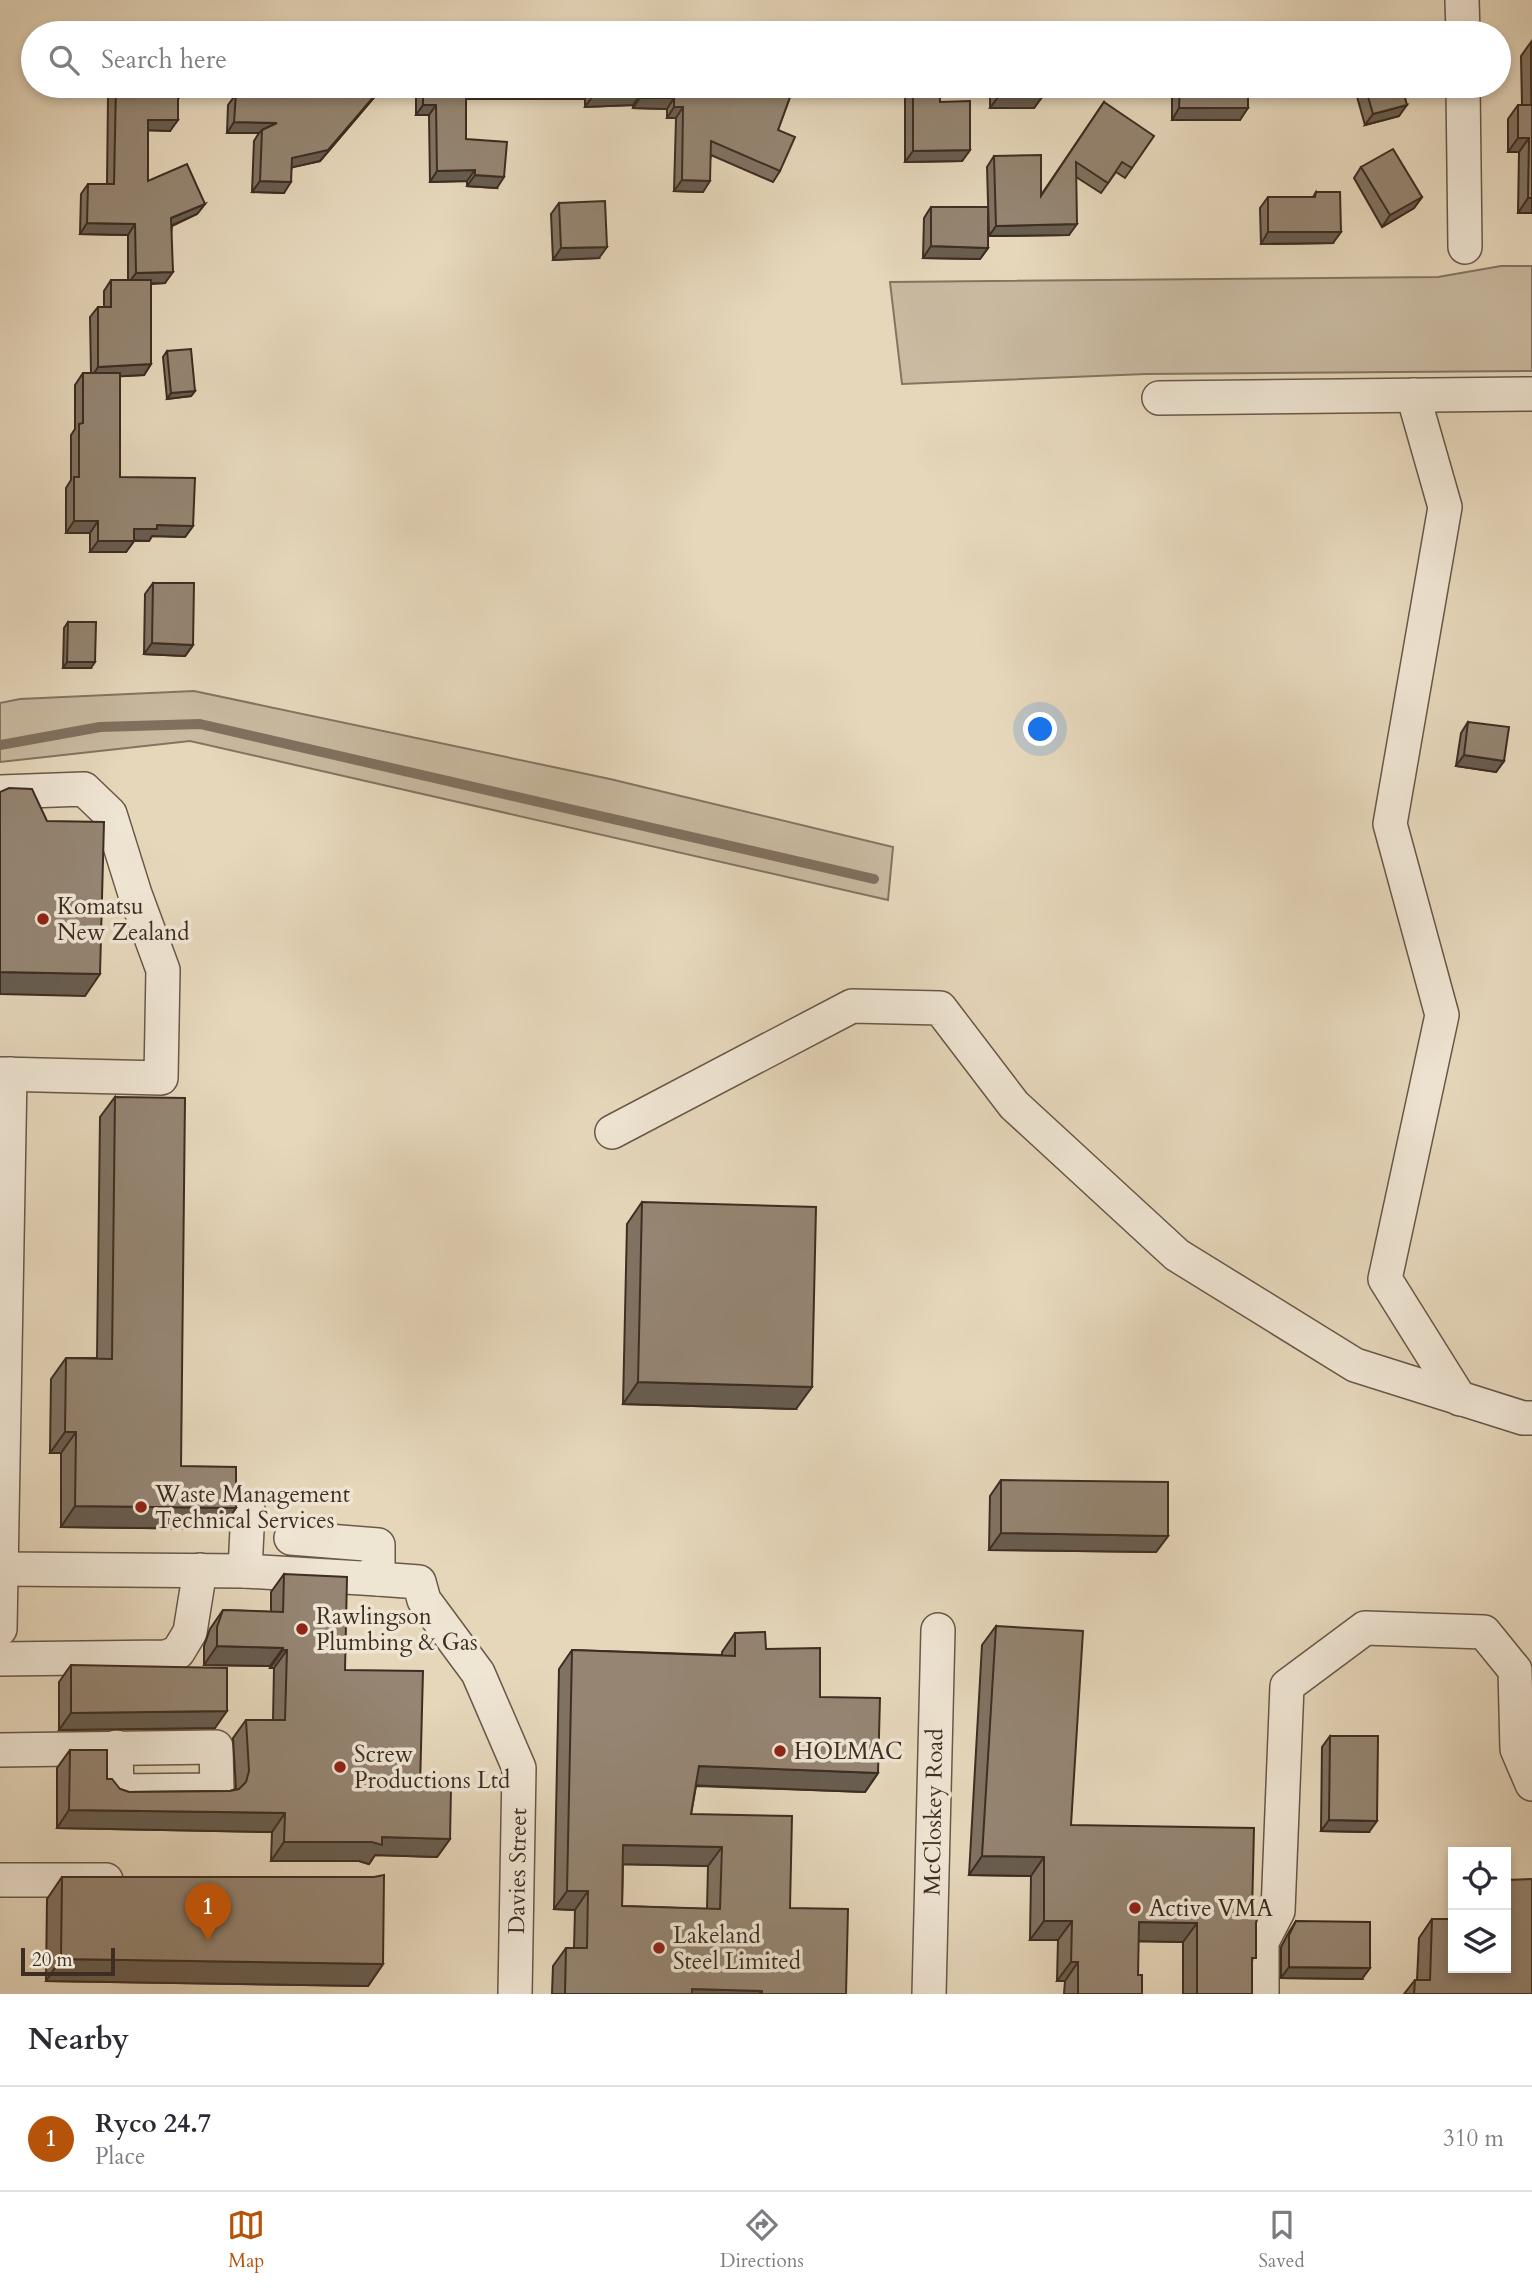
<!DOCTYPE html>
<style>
body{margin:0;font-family:Cardo,serif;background:#f7f7f7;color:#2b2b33}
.controls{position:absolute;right:21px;bottom:21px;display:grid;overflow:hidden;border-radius:0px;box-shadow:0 4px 10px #0003}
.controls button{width:63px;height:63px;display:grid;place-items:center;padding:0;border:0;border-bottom:2px solid #e1e1e2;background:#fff;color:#2b2b33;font:35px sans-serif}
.scale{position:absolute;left:21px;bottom:18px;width:94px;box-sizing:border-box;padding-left:7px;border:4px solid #3e2d22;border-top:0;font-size:19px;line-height:24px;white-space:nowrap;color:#3e2d22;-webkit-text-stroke:5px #efe5d3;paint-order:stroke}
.you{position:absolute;left:1041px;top:730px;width:24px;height:24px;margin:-18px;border:5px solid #fff;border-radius:50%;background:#1a73e8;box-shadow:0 0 0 10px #1a73e833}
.badge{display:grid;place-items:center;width:46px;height:46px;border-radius:50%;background:#b45309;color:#fff;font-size:23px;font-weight:700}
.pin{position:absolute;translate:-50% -58px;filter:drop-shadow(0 2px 4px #0008)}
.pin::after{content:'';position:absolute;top:37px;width:24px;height:21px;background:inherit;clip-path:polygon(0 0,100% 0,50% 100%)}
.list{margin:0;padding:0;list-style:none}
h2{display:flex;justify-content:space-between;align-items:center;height:91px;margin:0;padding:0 28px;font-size:30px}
h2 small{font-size:23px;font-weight:400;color:#7c7c81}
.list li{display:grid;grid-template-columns:46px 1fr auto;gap:21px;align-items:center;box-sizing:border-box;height:105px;padding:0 28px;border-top:2px solid #e1e1e2}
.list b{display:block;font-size:26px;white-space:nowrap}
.list p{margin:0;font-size:23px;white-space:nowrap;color:#7c7c81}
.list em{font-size:23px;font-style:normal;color:#7c7c81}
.icon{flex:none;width:38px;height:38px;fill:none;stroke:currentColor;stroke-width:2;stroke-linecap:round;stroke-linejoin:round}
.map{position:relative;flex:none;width:1532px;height:1994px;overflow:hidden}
.search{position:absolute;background:#fff;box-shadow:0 4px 10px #0003;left:21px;right:21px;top:21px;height:77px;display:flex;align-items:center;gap:18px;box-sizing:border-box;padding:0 24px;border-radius:38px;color:#7c7c81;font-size:26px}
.sheet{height:196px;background:#fff}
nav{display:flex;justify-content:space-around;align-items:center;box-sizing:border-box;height:98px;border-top:2px solid #e1e1e2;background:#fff;font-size:19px;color:#7c7c81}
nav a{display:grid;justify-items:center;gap:4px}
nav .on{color:#b45309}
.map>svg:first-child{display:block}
.grass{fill:#c9baa1;stroke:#847462;stroke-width:2}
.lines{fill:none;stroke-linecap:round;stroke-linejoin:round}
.stream{stroke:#81705f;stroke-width:10}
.minor-casing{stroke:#685848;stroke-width:36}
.minor{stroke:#efe5d3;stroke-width:33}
.wall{fill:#807262;stroke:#3e2d22;stroke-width:2;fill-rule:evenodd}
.shaded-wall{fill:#685d50;stroke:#3e2d22;stroke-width:2}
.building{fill:#958572;stroke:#3e2d22;stroke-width:2;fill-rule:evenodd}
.poi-dot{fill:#8f2418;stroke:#efe5d3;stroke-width:2.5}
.labels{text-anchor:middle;stroke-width:7;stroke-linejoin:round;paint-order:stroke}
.poi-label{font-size:23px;fill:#3e2d22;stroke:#efe5d3;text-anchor:start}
.street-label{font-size:23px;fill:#3e2d22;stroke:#efe5d3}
</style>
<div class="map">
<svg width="1532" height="1994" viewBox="0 0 1532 1994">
<rect width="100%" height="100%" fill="#e6d7bb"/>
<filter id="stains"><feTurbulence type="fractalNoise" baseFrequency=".00286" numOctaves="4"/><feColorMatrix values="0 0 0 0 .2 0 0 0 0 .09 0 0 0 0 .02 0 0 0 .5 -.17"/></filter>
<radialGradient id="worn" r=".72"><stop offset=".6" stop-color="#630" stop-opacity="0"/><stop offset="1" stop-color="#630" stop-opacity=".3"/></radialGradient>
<!-- grass -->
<g class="grass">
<polygon points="1501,266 1532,266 1532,371 1146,374 902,384 890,282 1438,277"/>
<polygon points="194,691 610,779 893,847 888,900 190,741 0,762 0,703 20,699"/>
</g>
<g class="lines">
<!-- stream -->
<polyline class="stream" points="0,745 100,727 200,724 874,879"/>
<!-- minor casing -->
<g class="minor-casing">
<g id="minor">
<polyline points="1462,0 1463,33"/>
<polyline points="1463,86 1465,247"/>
<polyline points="1413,395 1445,507 1390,824 1442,1015 1385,1279 1460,1399"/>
<polyline points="1159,398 1532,394"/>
<polyline points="0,792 84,789 110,814 135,894 163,970 161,1078 0,1074"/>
<polyline points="612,1132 852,1006 940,1008 1014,1105 1177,1255 1355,1365 1523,1418 1532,1418"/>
<polyline points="1,1569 245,1571 248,1509"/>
<polyline points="245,1571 378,1579 378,1545 291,1538"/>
<polyline points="378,1579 419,1582 424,1600 478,1673 519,1768 515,1994"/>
<polyline points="0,1629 10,1074"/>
<polyline points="0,1659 166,1657 178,1652 190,1632 200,1570"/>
<polyline points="0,1750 216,1747 217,1790 117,1791 116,1747"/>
<polyline points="0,1880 106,1880"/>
<polyline points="929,1994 938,1630"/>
<polyline points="1262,1994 1262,1942 1278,1911 1287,1686 1365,1628 1484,1632 1515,1670 1517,1749 1532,1784"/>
</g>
</g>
<!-- minor -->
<use href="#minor" class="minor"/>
</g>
<!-- wall -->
<g class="wall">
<polygon points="1531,42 1532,213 1518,213 1519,152 1508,152 1508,119 1518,105 1522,105 1521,56"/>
<polygon points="116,86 184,86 184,90 178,99 170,131 148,130 148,181 205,204 197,214 172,226 165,283 151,284 151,364 144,375 120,376 120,477 193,526 185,537 152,536 149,541 134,541 126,552 90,552 90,533 66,533 66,488 71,480 71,435 75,429 75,385 83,373 91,373 90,317 98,307 104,307 104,291 111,280 128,280 128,235 80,234 81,194 88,184 107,184 108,97"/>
<polygon points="237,86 794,86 778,130 780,171 773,182 711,155 703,192 674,191 676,118 667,118 667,109 633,108 633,105 585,107 585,99 466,99 466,139 497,188 467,186 467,181 430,182 429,115 416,115 416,95 376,95 320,161 292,167 284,193 252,192 254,141 259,133 227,133 228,105 236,94"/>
<polygon points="909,86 939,86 940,102 970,150 962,161 905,162 905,92"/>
<polygon points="990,86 1056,86 1054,89 1042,89 1042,97 1034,108 990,108"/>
<polygon points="1172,86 1248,86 1240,120 1172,120"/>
<polygon points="1354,86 1402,86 1399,116 1365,125"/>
<polygon points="1104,102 1132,168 1125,178 1116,172 1101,193 1076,177 1069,235 989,236 987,167 994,156 1041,195"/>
<polygon points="1361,167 1422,197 1414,208 1382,227 1354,178"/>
<polygon points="1316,192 1333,243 1261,244 1260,208 1268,197 1313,197"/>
<polygon points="559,203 599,258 553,260 551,214"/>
<polygon points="931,207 988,248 980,259 923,258 924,218"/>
<polygon points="167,351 195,391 191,396 167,399 163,357"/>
<polygon points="153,583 193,645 185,656 144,654 145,594"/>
<polygon points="68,622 91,668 63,668 64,628"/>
<polygon points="1468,722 1504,761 1496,772 1456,766 1461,733"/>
<polygon points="115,1097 181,1466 222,1529 61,1527 61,1453 50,1453 51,1379 66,1358 97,1358 100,1117"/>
<polygon points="642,1202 796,1409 623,1404 627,1224"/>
<polygon points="1001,1480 1168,1536 1156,1552 989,1550 990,1496"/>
<polygon points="284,1574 420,1787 450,1839 437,1857 375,1855 369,1864 359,1861 271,1861 272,1832 57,1828 57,1768 70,1750 120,1789 129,1792 230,1791 236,1789 233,1738 246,1720 273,1720 274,1668 270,1668 270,1666 204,1665 204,1646 210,1629 223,1610 271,1612 271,1592"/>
<polygon points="996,1626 1071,1825 1252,1913 1256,1923 1252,1963 1252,1994 1183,1994 1183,1942 1138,1941 1138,1975 1142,1994 1064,1994 1065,1981 1057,1981 1058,1940 1030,1940 1031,1876 969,1875 982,1645"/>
<path d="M 735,1633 L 766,1649 L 820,1697 L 878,1773 L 865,1792 L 696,1786 L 691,1814 L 790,1908 L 846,1994 L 552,1994 L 553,1966 L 566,1948 L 574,1948 L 575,1910 L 554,1909 L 559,1669 L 572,1650 L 722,1655 L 722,1652 ZM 623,1864 L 708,1866 L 707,1909 L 622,1906 Z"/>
<polygon points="71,1665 215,1728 59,1730 59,1682"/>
<polygon points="1330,1736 1369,1832 1321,1831 1322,1747"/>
<polygon points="62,1877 383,1964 368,1986 46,1981 47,1899"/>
<polygon points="1432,1919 1532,1994 1404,1994 1415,1980 1417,1980 1419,1938"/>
<polygon points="1296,1921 1362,1979 1281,1978 1281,1947 1289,1932"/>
</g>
<!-- shaded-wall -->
<g class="shaded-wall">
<polygon points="383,86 423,86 416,95 376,95 320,161 285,169 292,158"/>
<polygon points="1036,86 1056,86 1054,89 1034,89"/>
<polygon points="466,88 592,88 585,99 459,99"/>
<polygon points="178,89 184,90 177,100"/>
<polygon points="640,95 633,105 585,107 592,97"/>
<polygon points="998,97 1042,97 1034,108 990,108"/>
<polygon points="640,98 674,98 667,109 633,108"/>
<polygon points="423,105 436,105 429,115 416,115"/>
<polygon points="1407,105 1399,116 1365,125 1373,114"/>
<polygon points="674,107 683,107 676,118 667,118"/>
<polygon points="1179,108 1248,108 1240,120 1172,120"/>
<polygon points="148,120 178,120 170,131 141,130"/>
<polygon points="234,122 277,123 262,130 259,133 227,133"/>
<polygon points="1518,138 1529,138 1519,152 1508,152"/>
<polygon points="970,150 962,161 905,162 913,151"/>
<polygon points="475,170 467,181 430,182 437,171"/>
<polygon points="475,175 504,177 497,188 467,186"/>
<polygon points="682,180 710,181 703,192 674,191"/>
<polygon points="260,181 291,182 284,193 252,192"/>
<polygon points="1422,197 1414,208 1382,227 1390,215"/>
<polygon points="1528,198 1532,198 1532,213 1518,213"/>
<polygon points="205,204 197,214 164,229 171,218"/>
<polygon points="87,223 135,224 128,235 80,234"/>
<polygon points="1077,224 1069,235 989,236 996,226"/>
<polygon points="1268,232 1341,232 1333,243 1261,244"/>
<polygon points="931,246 988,248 980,259 923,258"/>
<polygon points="607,247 599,258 553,260 561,248"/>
<polygon points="173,272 165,283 128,284 136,273"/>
<polygon points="151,364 144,375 91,378 98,367"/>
<polygon points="195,391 191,396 167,399 171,393"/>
<polygon points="74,521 98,521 90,533 66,533"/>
<polygon points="157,525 193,526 185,537 152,536 149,541 126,540 134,529"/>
<polygon points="98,541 134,541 126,552 90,552"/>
<polygon points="152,643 193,645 185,656 144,654"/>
<polygon points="67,662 95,662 91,668 63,668"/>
<polygon points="1464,755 1504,761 1496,772 1456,766"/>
<polygon points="0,972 100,974 85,996 0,994"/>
<polygon points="638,1382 812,1387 796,1409 623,1404"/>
<polygon points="65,1432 76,1432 61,1453 50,1453"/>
<polygon points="75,1506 236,1508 222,1529 61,1527"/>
<polygon points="1001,1533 1168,1536 1156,1552 989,1550"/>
<polygon points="217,1646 283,1648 270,1666 204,1665"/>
<polygon points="283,1650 287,1650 274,1668 270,1668"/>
<polygon points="227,1711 215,1728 59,1730 71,1713"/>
<polygon points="699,1766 878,1773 865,1792 686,1785"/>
<polygon points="69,1810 285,1813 272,1832 57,1828"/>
<polygon points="1329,1820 1377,1821 1369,1832 1321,1831"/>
<polygon points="382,1837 450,1839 437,1857 375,1855 369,1864 359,1861 271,1861 284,1842"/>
<polygon points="623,1845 722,1847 708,1866 610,1864"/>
<polygon points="982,1856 1044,1857 1031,1876 969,1875"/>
<polygon points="567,1891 588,1891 575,1910 554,1909"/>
<polygon points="1044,1921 1072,1921 1058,1940 1030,1940"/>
<polygon points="1139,1922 1197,1923 1183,1942 1125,1941"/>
<polygon points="61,1959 383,1964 368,1986 46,1981"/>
<polygon points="1071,1962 1078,1962 1065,1981 1057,1981"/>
<polygon points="1289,1967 1370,1968 1362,1979 1281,1978"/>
<polygon points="692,1989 762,1991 759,1994 688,1994"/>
</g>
<!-- building -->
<g class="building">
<polygon points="1531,42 1532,42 1532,198 1528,198 1529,138 1518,138 1518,105 1532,105"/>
<polygon points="116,86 184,86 184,90 178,89 178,120 148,120 148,181 187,164 205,204 171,218 173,272 136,273 135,224 87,223 88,184 114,184"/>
<polygon points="244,86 383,86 328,150 292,158 291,182 260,181 262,130 277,123 234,122 236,94 243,95"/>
<polygon points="423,86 794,86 778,130 795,137 780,171 711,141 710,181 682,180 683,107 674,107 674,98 640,98 640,95 592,97 592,88 466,88 466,139 507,142 504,177 475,175 475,170 437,171 436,105 423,105"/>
<polygon points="913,86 939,86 940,102 970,101 970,150 913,151"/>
<rect x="998" y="86" width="44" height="11"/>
<polygon points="1180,86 1248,86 1248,108 1179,108"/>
<polygon points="1365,86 1402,86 1407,105 1373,114"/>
<polygon points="1104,102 1154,136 1132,168 1122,162 1108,183 1076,162 1077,224 996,226 994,156 1041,155 1041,196"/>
<polygon points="1393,149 1422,197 1390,215 1361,167"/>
<polygon points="1316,192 1340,192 1341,232 1268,232 1268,197 1315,197"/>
<polygon points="605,201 607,247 561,248 559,203"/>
<polygon points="931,207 988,207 988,248 931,246"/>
<polygon points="111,280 151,280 151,364 98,367 98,307 111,307"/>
<polygon points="191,349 195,391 171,393 167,351"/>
<polygon points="83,373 120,373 120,477 195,478 193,526 157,525 157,529 134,529 134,541 98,541 98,521 74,521 74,477 79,477 79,424 83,423"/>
<polygon points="153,583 194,583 193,645 152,643"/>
<polygon points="68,622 96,622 95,662 67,662"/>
<polygon points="1468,722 1509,727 1504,761 1464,755"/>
<polygon points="9,788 32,789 47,821 104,822 100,974 0,972 0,792"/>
<polygon points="115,1097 185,1098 181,1466 236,1467 236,1508 75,1506 76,1432 65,1432 66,1358 112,1359"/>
<polygon points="642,1202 816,1207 812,1387 638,1382"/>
<polygon points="1001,1480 1168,1482 1168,1536 1001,1533"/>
<polygon points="284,1574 347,1577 345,1670 423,1671 420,1787 451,1788 450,1839 382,1837 382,1845 372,1842 284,1842 285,1813 69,1810 70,1750 107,1750 107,1779 112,1779 120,1789 129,1792 230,1791 239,1789 246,1782 249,1771 246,1720 285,1720 287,1650 283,1650 283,1648 217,1646 217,1627 223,1610 283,1612"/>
<polygon points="996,1626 1083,1631 1071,1825 1254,1828 1252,1913 1259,1913 1256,1923 1256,1958 1252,1958 1252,1994 1197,1994 1197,1923 1139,1922 1138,1975 1142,1975 1142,1994 1078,1994 1078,1962 1071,1962 1072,1921 1044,1921 1044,1857 982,1856"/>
<path d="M 765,1632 L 766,1649 L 820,1648 L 820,1697 L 880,1698 L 878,1773 L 699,1766 L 691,1814 L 792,1816 L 790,1908 L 848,1909 L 846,1994 L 762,1994 L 762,1991 L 692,1989 L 692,1994 L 565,1994 L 566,1948 L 587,1948 L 588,1891 L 567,1891 L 572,1650 L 735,1656 L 735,1633 ZM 623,1845 L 722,1847 L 720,1909 L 622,1906 Z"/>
<polygon points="71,1665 227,1668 227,1711 71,1713"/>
<polygon points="1330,1736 1378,1736 1377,1821 1329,1820"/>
<polygon points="384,1875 383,1964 61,1959 62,1877 374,1877"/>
<polygon points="1532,1879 1532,1994 1414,1994 1415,1980 1430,1980 1432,1919 1453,1919 1453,1968 1506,1968 1506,1880"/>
<polygon points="1296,1921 1370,1922 1370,1968 1289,1967 1289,1935"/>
</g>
<!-- markers -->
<g class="poi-dot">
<circle cx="43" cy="919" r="7"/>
<circle cx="141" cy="1507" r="7"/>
<circle cx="302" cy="1629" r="7"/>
<circle cx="780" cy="1751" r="7"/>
<circle cx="340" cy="1767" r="7"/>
<circle cx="1135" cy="1908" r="7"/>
<circle cx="659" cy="1948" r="7"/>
</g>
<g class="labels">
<!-- poi labels -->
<g class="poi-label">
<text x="57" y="914">Komatsu<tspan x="57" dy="26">New Zealand</tspan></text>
<text x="155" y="1502">Waste Management<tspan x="155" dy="26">Technical Services</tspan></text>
<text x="316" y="1624">Rawlingson<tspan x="316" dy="26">Plumbing &amp; Gas</tspan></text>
<text x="794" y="1759">HOLMAC</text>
<text x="354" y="1762">Screw<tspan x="354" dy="26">Productions Ltd</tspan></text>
<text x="1149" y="1916">Active VMA</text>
<text x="673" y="1943">Lakeland<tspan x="673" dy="26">Steel Limited</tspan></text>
</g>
<!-- street labels -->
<g class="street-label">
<text transform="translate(933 1812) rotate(-89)" y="8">McCloskey Road</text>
<text transform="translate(517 1871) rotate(-89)" y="8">Davies Street</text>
</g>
</g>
<rect width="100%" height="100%" filter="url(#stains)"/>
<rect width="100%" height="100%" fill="url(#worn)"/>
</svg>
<div class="controls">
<button><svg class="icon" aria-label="locate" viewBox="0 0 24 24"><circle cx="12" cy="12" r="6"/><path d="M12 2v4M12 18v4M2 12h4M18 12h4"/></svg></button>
<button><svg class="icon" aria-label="layers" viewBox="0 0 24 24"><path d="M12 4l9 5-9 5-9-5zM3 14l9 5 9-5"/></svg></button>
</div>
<div class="scale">20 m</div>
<div class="you"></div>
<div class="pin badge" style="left:208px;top:1941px">1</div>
<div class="search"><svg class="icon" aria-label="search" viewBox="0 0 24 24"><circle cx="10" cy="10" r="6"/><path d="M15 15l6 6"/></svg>Search here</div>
</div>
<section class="sheet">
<h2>Nearby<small></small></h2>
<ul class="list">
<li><span class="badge">1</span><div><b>Ryco 24.7</b><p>Place</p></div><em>310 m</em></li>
</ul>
</section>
<nav>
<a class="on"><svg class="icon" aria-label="map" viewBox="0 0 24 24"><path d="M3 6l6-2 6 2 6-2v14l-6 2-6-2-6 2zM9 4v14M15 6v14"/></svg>Map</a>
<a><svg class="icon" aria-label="directions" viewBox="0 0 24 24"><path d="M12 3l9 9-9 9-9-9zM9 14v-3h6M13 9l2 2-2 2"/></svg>Directions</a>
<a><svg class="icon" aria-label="saved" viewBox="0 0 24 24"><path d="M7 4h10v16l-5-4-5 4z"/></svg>Saved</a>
</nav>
